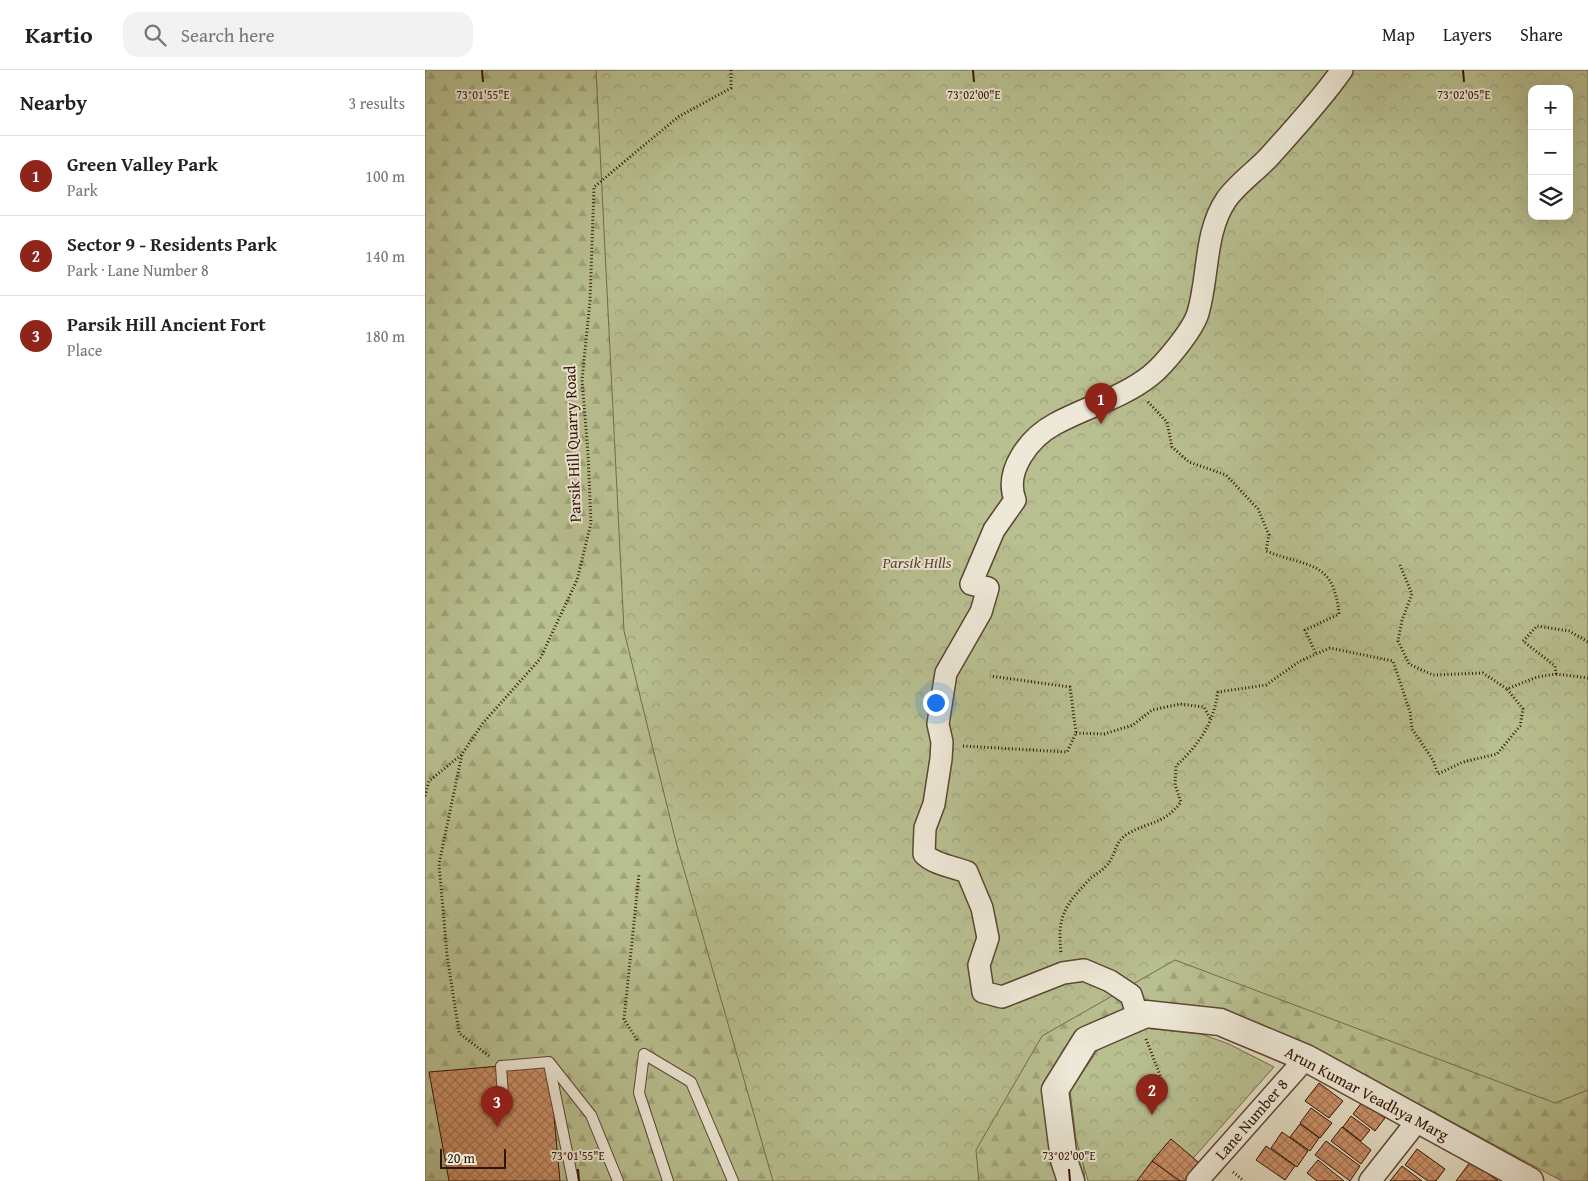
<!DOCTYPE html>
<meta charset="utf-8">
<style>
body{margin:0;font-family:"Gentium Book Plus",serif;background:#f2f2f2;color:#222}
.controls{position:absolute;right:15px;top:15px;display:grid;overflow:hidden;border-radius:10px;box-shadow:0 5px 20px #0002}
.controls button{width:45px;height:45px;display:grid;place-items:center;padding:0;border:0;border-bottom:1px solid #e0e0e0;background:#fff;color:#222;font:25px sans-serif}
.scale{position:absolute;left:15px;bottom:12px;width:66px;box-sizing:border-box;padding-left:5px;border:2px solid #321401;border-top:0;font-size:14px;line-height:18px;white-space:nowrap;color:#321401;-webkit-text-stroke:4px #ede8d7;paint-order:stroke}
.you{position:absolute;left:510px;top:632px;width:18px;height:18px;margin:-12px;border:4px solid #fff;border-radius:50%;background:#1a73e8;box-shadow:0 0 0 8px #1a73e833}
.badge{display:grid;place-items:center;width:32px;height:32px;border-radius:50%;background:#8f2418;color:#fff;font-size:16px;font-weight:700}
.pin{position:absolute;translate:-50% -41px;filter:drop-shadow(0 1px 2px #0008)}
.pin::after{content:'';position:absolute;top:26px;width:18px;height:15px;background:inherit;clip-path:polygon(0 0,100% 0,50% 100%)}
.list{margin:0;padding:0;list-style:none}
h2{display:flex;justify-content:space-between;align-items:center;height:65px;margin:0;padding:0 20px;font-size:21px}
h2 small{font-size:16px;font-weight:400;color:#767676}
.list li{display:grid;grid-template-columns:32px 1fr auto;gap:15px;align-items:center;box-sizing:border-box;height:80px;padding:0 20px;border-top:1px solid #e0e0e0}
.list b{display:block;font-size:19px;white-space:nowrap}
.list p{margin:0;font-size:16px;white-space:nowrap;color:#767676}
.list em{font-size:16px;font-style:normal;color:#767676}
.icon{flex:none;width:28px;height:28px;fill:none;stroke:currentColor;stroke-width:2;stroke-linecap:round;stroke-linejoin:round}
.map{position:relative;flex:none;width:1163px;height:1111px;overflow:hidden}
header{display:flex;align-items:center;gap:30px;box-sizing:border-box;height:70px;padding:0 25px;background:#fff;border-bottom:1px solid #e0e0e0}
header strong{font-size:24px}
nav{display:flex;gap:28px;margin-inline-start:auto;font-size:18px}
.search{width:350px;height:45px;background:#f2f2f2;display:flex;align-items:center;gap:12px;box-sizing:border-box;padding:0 18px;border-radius:15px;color:#767676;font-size:19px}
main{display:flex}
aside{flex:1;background:#fff}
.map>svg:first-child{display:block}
.forest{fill:url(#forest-firs);stroke:#756a48;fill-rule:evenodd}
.park{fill:url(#park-crowns);stroke:#756a48;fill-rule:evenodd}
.building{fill:url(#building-cross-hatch);stroke:#321401}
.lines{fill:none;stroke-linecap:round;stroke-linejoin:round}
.service-casing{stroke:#5e4631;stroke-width:12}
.minor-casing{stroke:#5e4631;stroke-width:24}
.tertiary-casing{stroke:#5e4631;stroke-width:29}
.path{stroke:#321401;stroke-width:3;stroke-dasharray:1 2.5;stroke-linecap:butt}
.service{stroke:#ede8d7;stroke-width:10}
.minor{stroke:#ede8d7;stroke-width:21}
.tertiary{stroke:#ede8d7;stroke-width:26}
.ticks{fill:none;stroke:#321401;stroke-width:2}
.labels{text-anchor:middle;stroke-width:4;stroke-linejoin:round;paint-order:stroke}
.street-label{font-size:16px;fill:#321401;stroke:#ede8d7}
.park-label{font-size:16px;font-style:italic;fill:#5a472c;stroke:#ede8d7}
.ticks-label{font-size:12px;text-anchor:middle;fill:#321401;stroke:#ede8d7;stroke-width:4;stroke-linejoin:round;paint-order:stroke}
</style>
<header>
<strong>Kartio</strong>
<div class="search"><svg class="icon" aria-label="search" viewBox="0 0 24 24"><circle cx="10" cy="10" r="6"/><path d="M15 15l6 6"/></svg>Search here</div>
<nav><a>Map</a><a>Layers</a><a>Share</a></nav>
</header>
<main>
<aside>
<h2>Nearby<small>3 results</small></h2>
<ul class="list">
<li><span class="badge">1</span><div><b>Green Valley Park</b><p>Park</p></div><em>100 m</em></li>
<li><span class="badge">2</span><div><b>Sector 9 - Residents Park</b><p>Park · Lane Number 8</p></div><em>140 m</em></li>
<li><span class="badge">3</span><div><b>Parsik Hill Ancient Fort</b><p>Place</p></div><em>180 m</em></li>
</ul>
</aside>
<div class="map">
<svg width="1163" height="1111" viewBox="0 0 1163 1111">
<defs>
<pattern id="forest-firs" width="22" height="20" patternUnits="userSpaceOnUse" patternTransform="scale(1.25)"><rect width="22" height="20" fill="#b8bf90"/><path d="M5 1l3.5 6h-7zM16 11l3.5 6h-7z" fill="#9fa37a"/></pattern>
<pattern id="park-crowns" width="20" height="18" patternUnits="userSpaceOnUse" patternTransform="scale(1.25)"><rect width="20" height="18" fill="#b8bf90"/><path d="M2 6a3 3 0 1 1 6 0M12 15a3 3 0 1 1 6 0" fill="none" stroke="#9fa37a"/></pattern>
<pattern id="building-cross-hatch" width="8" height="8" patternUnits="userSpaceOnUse" patternTransform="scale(1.25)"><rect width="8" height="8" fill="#cb9068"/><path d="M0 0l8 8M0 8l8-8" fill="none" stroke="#a57453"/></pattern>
</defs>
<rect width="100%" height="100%" fill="#e3dcc2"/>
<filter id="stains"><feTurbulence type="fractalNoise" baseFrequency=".004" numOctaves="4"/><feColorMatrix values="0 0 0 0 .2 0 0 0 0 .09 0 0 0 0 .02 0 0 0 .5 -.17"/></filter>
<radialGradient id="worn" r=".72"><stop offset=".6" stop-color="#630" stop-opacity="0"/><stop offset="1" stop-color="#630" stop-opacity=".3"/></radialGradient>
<!-- forest -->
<path class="forest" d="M 0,0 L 1163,0 L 1163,1111 L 1137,1111 L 886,976 L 797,939 L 718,931 L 659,957 L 653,1034 L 660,1111 L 0,1111 ZM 1107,19 L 1144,19 L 1144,146 L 1107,146 Z"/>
<!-- park -->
<g class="park">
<path d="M 171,0 L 1163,0 L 1163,1020 L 1130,1033 L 750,890 L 617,966 L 551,1080 L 554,1111 L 348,1111 L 251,772 L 199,561 ZM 1107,19 L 1144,19 L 1144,146 L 1107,146 Z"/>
<polygon points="719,958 776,964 804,974 849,997 748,1111 663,1111 651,1069 645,1021 674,978"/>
</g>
<!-- building -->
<g class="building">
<polygon points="124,992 135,1111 24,1111 4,1002"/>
<polygon points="894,1013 918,1031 904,1048 880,1031"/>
<polygon points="938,1031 960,1048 950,1061 928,1044"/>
<polygon points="886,1038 907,1053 895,1068 875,1053"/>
<polygon points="926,1046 945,1060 936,1071 918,1057"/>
<polygon points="875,1054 894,1068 885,1081 865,1067"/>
<polygon points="917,1057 946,1080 936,1094 906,1071"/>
<polygon points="857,1062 883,1081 872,1097 846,1078"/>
<polygon points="746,1069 779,1097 770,1111 755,1111 727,1091"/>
<polygon points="901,1071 935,1096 925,1111 890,1085"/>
<polygon points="841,1076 870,1096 860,1110 831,1090"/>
<polygon points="992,1079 1020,1099 1011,1111 1003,1111 980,1095"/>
<polygon points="893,1090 919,1111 892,1111 882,1103"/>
<polygon points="727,1091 755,1111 712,1111"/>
<polygon points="1046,1091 1073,1111 1031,1111"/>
<polygon points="977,1096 997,1111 965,1111"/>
</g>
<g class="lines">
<!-- service casing -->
<g class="service-casing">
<g id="service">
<polyline points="124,994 148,1111"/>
<polyline points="78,1027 76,996 124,992 166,1045 193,1111"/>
<polyline points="243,1111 214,1023 219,984 266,1012 308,1111"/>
</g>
</g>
<!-- minor casing -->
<g class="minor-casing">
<g id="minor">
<path d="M 713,947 L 706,925 L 685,911 L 659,900 L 638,903 L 577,927 L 558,922 L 554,895 L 563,868 L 557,838 L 542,802 C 529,797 508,794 499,784 L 500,758 L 509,734 L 516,689 L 517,672 L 513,654 L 521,603 L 556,542 L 563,518 L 546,514 L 569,460 L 590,430 C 579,401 604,368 630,354 C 661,337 697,328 725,306 C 739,295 768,260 773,243 C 784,206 779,163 801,130 C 812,114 831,101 844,87 C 869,59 896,30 917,0"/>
<polyline points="772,1111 881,988"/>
<polyline points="945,1111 993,1050"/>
</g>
</g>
<!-- tertiary casing -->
<g class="tertiary-casing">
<polyline id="tertiary" points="646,1111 639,1090 630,1020 661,970 721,944 795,952 881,988 1105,1111"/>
</g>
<!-- path -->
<g class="path">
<path d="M 723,332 L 742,352 L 747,377 L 764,392 L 801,405 L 833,439 L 844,465 L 841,481 C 884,498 909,490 914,544 L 880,560 L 891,584"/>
<polyline points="975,495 987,524 977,550 973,571 984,594 1008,605 1058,603 1082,619"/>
<polyline points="1131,604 1163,608"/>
<polyline points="651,663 679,664 708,655 727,640 755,634 779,637 786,650"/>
<polyline points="538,676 642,682 651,663 645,617 565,606"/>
<polyline points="0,726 4,711 36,685"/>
<path d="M 636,882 C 632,848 639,836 663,811 C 668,805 676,802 681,796 C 692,785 688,772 704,763 C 725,751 738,755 756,732 L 750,715 L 751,696 C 774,674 788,655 793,622 L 841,615 L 875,591 L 905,578 L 968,591 L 985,642 L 987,659 L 1008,690 L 1013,704 L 1038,692 L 1072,684 L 1095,656 L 1098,639 L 1082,619 L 1112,607 L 1131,604 L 1130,596 L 1098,571 L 1112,556 L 1144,561 L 1163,572"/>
<polyline points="721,969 740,1018"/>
<polyline points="212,970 199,949 214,804"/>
<polyline points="64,986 34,963 22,885 14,794 37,684 58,653 115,589 152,510 166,453 163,383 157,310 165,231 169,117 253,47 306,18 306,0"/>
<polyline points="808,1102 819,1111"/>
</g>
<!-- service -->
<use href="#service" class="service"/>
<!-- minor -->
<use href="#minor" class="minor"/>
<!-- tertiary -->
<use href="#tertiary" class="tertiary"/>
</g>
<!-- ticks -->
<path class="ticks" d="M 57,0 L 58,12M 548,0 L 549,12M 1038,0 L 1039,12M 153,1099 L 154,1111M 644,1099 L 645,1111"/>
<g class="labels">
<!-- street labels -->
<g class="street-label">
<text transform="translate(147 374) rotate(-92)" y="6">Parsik Hill Quarry Road</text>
<text transform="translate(942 1023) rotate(28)" y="6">Arun Kumar Veadhya Marg</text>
<text transform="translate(826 1049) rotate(-49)" y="6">Lane Number 8</text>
</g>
<!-- park labels -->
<g class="park-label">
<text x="492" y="498">Parsik Hills</text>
</g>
</g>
<g class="ticks-label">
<text x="58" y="29">73°01'55"E</text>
<text x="549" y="29">73°02'00"E</text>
<text x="1039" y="29">73°02'05"E</text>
<text x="153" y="1090">73°01'55"E</text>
<text x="644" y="1090">73°02'00"E</text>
</g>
<rect width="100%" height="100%" filter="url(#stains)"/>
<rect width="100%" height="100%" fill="url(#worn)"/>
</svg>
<div class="controls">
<button>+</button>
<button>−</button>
<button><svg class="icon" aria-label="layers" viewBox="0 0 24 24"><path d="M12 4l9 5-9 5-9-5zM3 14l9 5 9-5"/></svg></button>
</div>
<div class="scale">20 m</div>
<div class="you"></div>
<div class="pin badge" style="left:676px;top:354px">1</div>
<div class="pin badge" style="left:727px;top:1045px">2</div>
<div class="pin badge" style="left:72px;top:1057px">3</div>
</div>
</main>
